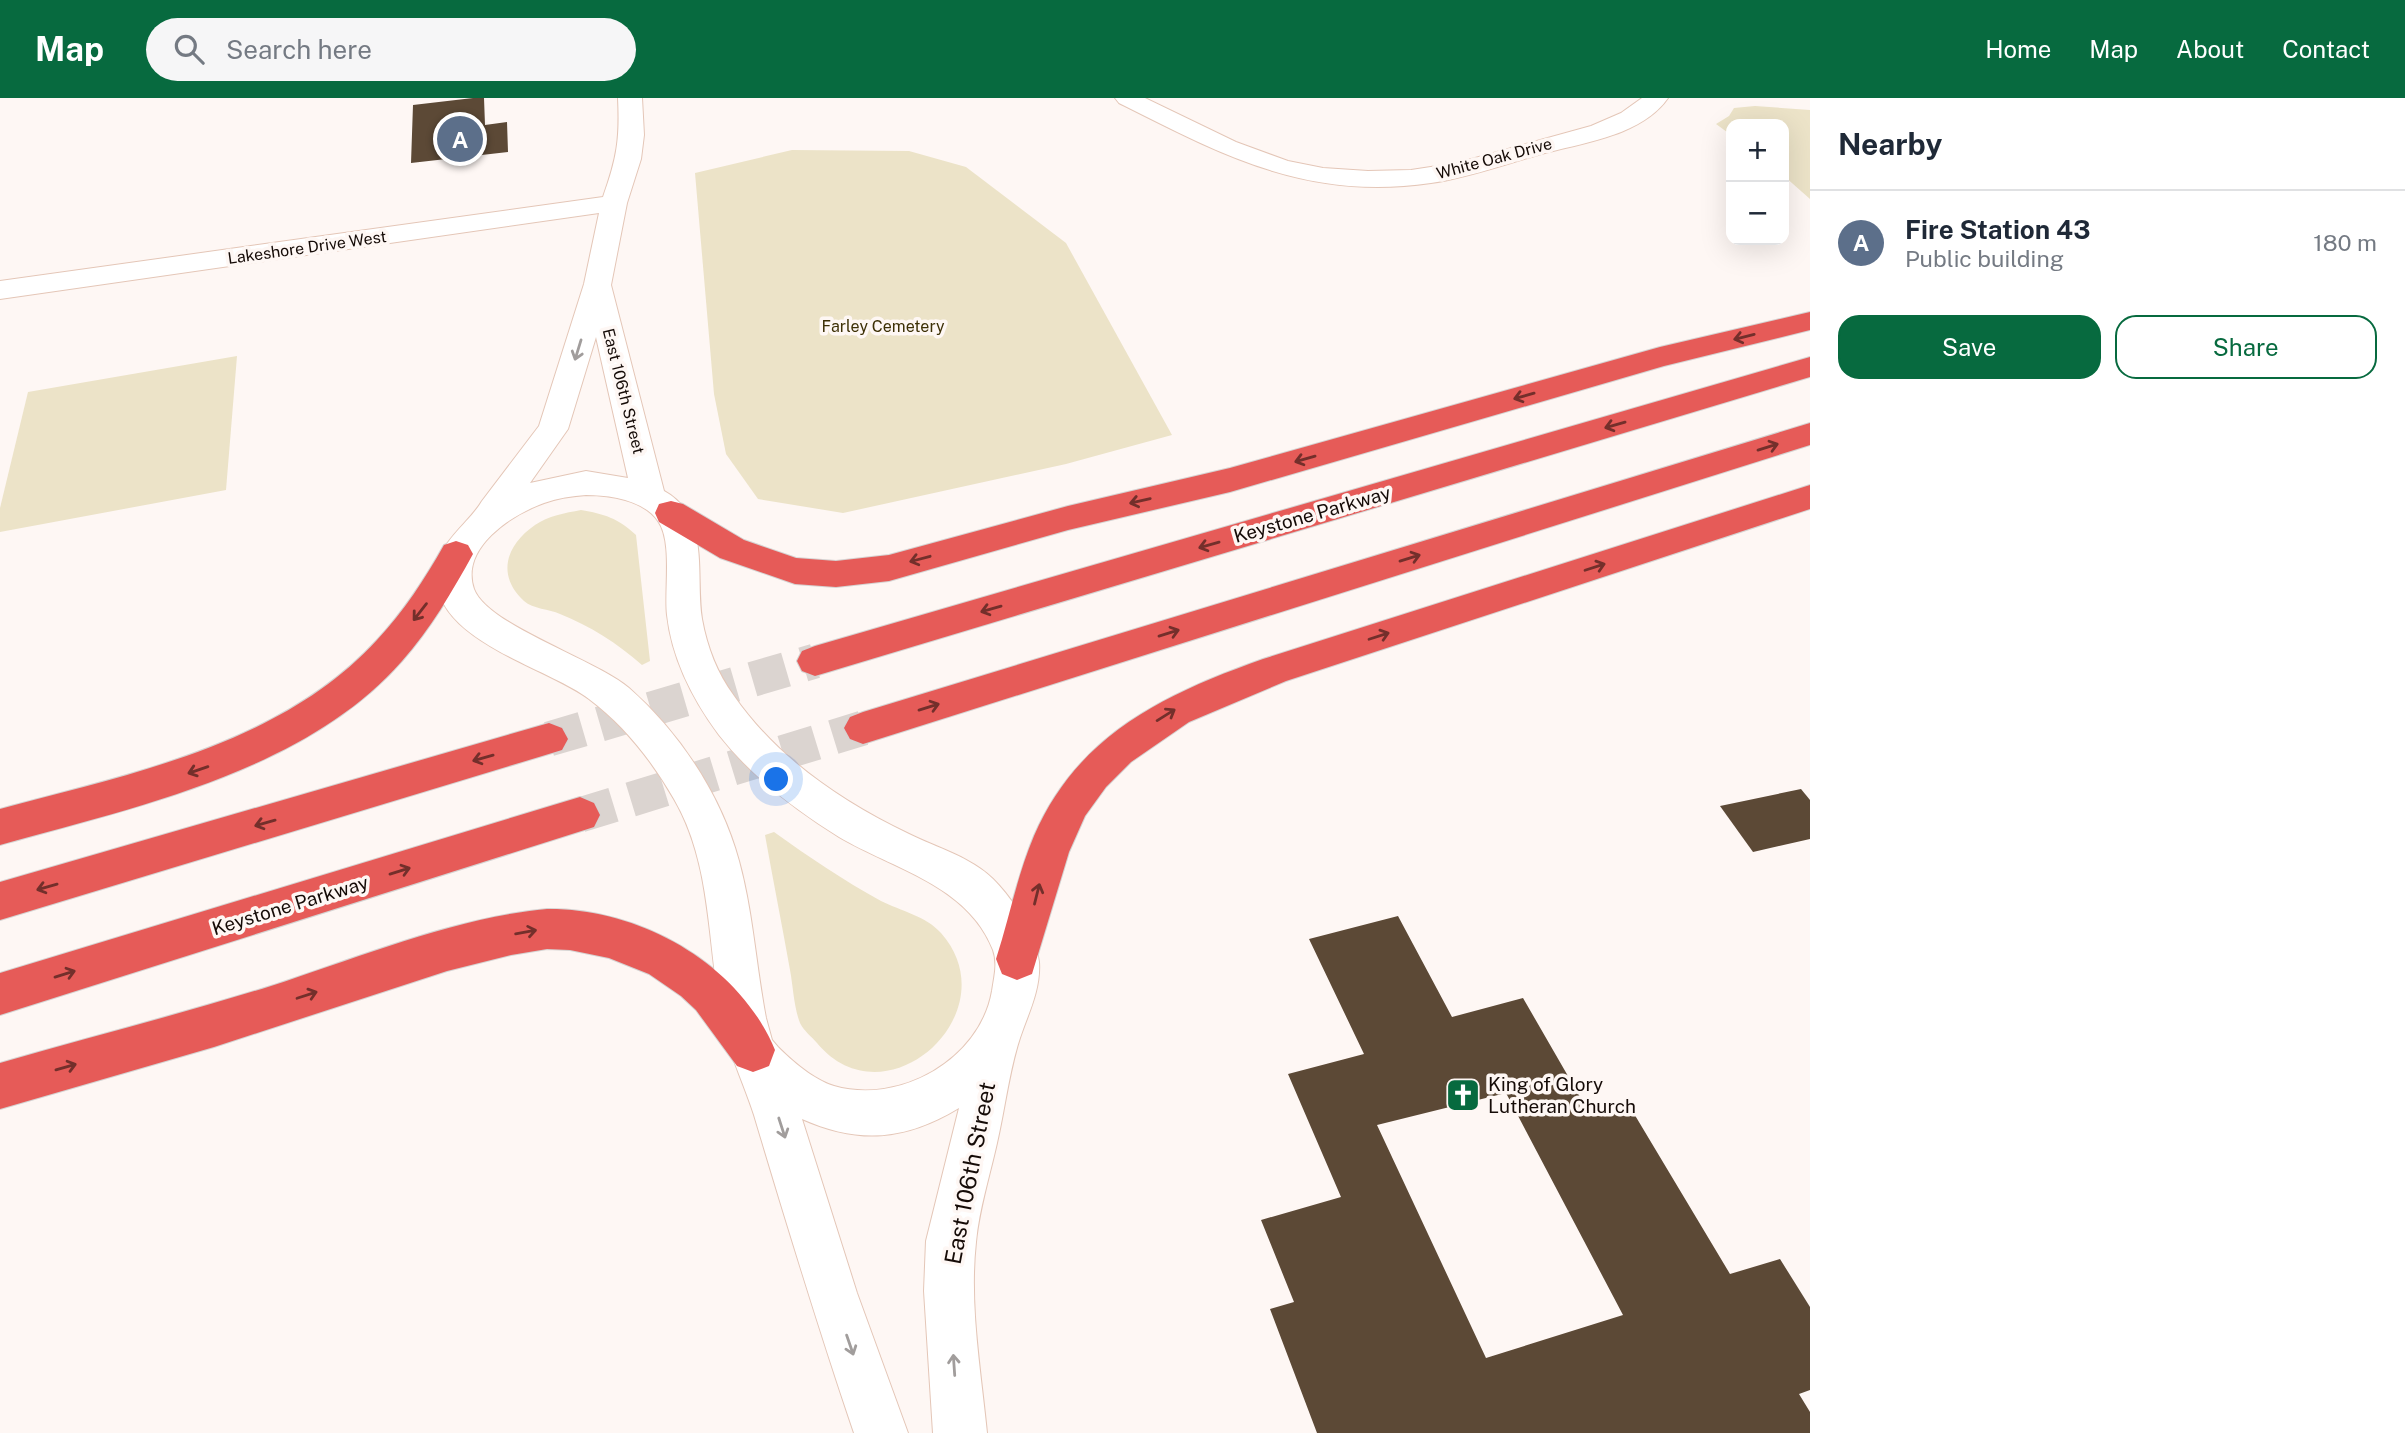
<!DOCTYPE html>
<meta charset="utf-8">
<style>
body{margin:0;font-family:"Public Sans",sans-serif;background:#f6f6f7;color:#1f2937}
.controls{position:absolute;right:21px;top:21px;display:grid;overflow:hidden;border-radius:14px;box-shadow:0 7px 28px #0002}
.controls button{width:63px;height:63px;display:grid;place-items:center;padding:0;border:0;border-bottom:2px solid #e0e1e3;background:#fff;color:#1f2937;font:35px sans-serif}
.you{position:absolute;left:777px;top:682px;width:24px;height:24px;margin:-18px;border:5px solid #fff;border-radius:50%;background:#1a73e8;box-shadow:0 0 0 10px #1a73e833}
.badge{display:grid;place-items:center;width:46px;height:46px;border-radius:50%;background:#076a3f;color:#fff;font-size:23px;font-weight:700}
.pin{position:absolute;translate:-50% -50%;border:4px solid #fff;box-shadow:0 2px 7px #0006}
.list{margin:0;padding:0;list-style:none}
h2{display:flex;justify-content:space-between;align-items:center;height:91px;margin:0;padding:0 28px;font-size:30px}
h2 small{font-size:23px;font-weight:400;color:#747a83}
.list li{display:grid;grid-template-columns:46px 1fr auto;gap:21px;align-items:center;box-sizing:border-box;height:105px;padding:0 28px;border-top:2px solid #e0e1e3}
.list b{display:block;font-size:26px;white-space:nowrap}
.list p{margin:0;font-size:23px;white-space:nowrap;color:#747a83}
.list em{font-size:23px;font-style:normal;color:#747a83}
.actions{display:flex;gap:14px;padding:21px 28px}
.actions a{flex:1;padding:16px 0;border:2px solid #076a3f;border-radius:21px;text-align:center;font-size:24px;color:#076a3f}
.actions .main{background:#076a3f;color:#fff}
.icon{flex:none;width:38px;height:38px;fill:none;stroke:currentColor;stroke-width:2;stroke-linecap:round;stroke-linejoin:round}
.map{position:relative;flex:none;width:1810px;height:1335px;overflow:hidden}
header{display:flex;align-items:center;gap:42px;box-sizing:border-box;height:98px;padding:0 35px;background:#076a3f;color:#fff}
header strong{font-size:33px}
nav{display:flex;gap:38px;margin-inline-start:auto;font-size:24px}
.search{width:490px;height:63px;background:#f6f6f7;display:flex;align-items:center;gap:18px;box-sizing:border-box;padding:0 24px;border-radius:38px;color:#747a83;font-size:26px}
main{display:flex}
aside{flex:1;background:#fff}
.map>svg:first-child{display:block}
.green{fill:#ece3c8}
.building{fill:#5c4936;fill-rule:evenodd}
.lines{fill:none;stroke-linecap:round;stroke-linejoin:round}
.highway-tunnel{stroke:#dbd4d0;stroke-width:35;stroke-dasharray:35 18;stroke-linecap:butt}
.minor-casing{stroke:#e4c6b7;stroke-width:2}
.highway-casing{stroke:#d5d3d2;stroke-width:2}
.minor{fill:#fff;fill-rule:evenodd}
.highway{fill:#e65b58;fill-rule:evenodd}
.oneway{stroke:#732f2b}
.oneway2{stroke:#a19d9c}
.labels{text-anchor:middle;stroke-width:7;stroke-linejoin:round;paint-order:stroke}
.far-street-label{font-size:16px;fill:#150b07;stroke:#fef7f4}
.far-park-label{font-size:16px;fill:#3d3006;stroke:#fef7f4}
.street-label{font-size:19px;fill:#150b07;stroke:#fef7f4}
.poi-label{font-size:19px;fill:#150b07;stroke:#fef7f4;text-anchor:start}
.near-street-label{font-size:23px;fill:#150b07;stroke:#fef7f4}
</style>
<header>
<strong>Map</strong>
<div class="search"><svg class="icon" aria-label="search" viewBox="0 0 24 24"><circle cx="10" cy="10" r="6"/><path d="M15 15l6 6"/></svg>Search here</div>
<nav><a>Home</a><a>Map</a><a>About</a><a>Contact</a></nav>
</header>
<main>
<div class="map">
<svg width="1810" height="1335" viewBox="0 0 1810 1335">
<rect width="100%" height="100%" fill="#fef7f4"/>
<!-- green -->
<g class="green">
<polygon points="1755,8 1810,12 1810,101 1784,78 1784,26 1731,26 1731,37 1716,26 1729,18 1734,10"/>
<polygon points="792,52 909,53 966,69 1066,145 1172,337 1066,366 843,415 758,401 726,356 714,296 695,75"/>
<polygon points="237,258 226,392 0,434 0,410 28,294"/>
<path d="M 581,412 C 604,416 618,420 636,437 L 650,563 L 642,567 C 617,545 590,528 560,516 C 549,511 533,511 524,503 C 496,477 506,447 535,427 C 548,418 565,415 581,412 Z"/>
<path d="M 774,734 C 809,759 843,782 881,803 C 901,813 926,818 941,835 C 1011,914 886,1028 817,945 C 812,939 803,932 800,925 C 794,910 793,888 790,872 C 782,827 773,782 765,737 Z"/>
</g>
<!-- building -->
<g class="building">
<polygon points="473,0 484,0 485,27 507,24 508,54 411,65 413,7"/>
<polygon points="1801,691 1810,702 1810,741 1753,754 1720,708"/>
<path d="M 1398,818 L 1452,919 L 1523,900 L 1587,1011 L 1630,1009 L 1730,1176 L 1780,1161 L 1810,1209 L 1810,1292 L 1799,1296 L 1810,1314 L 1810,1335 L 1317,1335 L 1270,1211 L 1294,1204 L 1261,1122 L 1341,1099 L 1288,976 L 1364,956 L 1309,841 ZM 1506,995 L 1623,1217 L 1486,1260 L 1377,1027 Z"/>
</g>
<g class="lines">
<!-- highway-tunnel -->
<g class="highway-tunnel">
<polyline points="549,641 815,563"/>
<polyline points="580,717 863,630"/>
</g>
<!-- minor casing -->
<g class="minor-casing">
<g id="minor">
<path d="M 618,0 L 642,0 L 644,37 L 641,61 L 627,105 L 611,187 L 664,393 C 711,419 695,477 702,521 C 707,549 717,575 734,598 C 777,660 842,704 909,736 C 937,750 971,759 993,781 C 1013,801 1036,836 1039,864 C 1041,891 1028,916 1020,940 C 1009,973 1005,1011 997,1045 C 990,1077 979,1111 976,1144 C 969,1207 981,1273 987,1335 L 933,1335 L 924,1193 L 926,1143 L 959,1010 C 905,1043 858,1046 802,1021 L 857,1195 L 908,1335 L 854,1335 C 818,1229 786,1124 754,1017 C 745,989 732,962 725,934 C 706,857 715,771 674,701 C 653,664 623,626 589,601 C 546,568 426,541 437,469 C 442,441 470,424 482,403 L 539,328 L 584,186 L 599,115 L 0,201 L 0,183 L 603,99 C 617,60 620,41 618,0 ZM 596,239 L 628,380 L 586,373 L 530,385 L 568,331 ZM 586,397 C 609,397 644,402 658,423 C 673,444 664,492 667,517 C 672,561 693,602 719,637 C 752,679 794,711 839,739 C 893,771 968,787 993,852 C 998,866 994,879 992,893 C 980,962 899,1007 834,988 C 814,982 792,963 778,949 L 772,942 L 766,920 C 756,868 753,814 739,763 C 721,697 680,635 629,590 C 595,561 487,527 474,491 C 460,450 511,417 544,405 C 558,400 572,398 586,397 Z"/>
<path d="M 1115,0 L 1145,0 L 1236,44 L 1288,63 L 1323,70 L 1368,73 L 1411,72 L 1457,65 L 1591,28 L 1621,15 L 1642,0 L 1668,0 C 1643,36 1588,44 1549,54 C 1510,64 1472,79 1431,85 C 1308,103 1224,58 1119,5 Z"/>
</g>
</g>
<!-- highway casing -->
<g class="highway-casing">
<g id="highway">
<polygon points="1810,214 1810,232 1664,268 1230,394 1068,432 889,483 836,489 795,486 720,460 659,424 655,415 659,406 671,403 683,406 744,442 796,460 836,463 889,457 1068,408 1230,370 1660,249"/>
<polygon points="1810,259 1810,279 815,578 802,573 797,563 802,553 815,548"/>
<polygon points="1810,325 1810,347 863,646 850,641 844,630 850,619 863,614"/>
<path d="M 1810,387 L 1810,411 L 1286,583 L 1189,624 L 1131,664 L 1106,689 L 1085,718 L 1069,754 L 1032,876 L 1017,882 L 1002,876 L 996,861 C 1009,821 1017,778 1034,738 C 1078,636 1165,596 1263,561 Z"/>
<path d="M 456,443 L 468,447 L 473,456 C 452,494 431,530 402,563 C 306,673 135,709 0,747 L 0,711 C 130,676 282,646 377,542 C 404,513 425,481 444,447 Z"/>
<polygon points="549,625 562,630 568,641 562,652 0,822 0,784"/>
<polygon points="580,699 594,705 600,717 594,729 0,917 0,875"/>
<path d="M 547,811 C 639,810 739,865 775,952 L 769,968 L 753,974 L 737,968 L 696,912 L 681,898 L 649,876 L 609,860 L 570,852 L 547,851 L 511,857 L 447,873 L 214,949 L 0,1011 L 0,965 C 90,939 181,916 271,888 C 357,860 457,819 547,811 Z"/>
</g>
</g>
<!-- minor -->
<use href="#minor" class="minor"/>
<!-- highway -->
<use href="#highway" class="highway"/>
</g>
<!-- one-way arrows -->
<defs><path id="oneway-shaft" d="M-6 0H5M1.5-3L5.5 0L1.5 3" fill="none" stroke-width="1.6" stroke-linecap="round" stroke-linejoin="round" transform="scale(1.75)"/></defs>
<g class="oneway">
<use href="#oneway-shaft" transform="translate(1744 239) rotate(166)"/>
<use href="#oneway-shaft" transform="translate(1524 298) rotate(164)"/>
<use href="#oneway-shaft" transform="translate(1615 327) rotate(164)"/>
<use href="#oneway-shaft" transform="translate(1768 349) rotate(-17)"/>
<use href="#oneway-shaft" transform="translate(1305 361) rotate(164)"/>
<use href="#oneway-shaft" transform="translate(1140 403) rotate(167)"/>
<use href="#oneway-shaft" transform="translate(1209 447) rotate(164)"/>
<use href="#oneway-shaft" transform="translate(1410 460) rotate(-17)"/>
<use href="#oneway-shaft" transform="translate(920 461) rotate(165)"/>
<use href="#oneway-shaft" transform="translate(1595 469) rotate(-18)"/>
<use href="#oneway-shaft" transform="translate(991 511) rotate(164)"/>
<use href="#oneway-shaft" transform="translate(420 514) rotate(128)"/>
<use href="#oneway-shaft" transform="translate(1169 535) rotate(-17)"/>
<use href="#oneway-shaft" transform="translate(1379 538) rotate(-18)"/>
<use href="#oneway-shaft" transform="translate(929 609) rotate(-17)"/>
<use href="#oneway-shaft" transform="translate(1166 617) rotate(-32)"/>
<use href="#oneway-shaft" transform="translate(483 660) rotate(164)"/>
<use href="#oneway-shaft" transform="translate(198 672) rotate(161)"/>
<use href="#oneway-shaft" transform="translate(265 725) rotate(164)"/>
<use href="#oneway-shaft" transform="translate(400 773) rotate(-17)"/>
<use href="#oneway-shaft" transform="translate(47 789) rotate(164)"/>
<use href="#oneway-shaft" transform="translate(1037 796) rotate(-76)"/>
<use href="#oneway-shaft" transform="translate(526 834) rotate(-10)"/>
<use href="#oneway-shaft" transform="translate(65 876) rotate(-17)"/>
<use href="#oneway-shaft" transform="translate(307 897) rotate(-18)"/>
<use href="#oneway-shaft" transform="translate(66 969) rotate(-16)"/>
</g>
<g class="oneway2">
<use href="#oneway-shaft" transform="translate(578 252) rotate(107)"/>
<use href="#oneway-shaft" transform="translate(782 1030) rotate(72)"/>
<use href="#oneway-shaft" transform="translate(850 1247) rotate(71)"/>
<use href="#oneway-shaft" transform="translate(954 1267) rotate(-94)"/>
</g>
<!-- icons -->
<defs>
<g id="church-square" transform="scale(1.75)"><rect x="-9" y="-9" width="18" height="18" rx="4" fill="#076a3f" stroke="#fef7f4"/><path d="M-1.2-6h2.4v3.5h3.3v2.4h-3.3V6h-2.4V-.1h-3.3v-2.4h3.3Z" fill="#fff"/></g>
</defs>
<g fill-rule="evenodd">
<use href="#church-square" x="1463" y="997"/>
</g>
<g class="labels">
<!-- far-street labels -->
<g class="far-street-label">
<text transform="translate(1494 60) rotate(-15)" y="6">White Oak Drive</text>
<text transform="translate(307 149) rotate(-8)" y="6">Lakeshore Drive West</text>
<text transform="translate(624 293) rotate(76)" y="6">East 106th Street</text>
</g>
<!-- far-park labels -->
<g class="far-park-label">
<text x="883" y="234">Farley Cemetery</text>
</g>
<!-- street labels -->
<g class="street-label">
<text transform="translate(1312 416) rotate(-16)" y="7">Keystone Parkway</text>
<text transform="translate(290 807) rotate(-17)" y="7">Keystone Parkway</text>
</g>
<!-- poi labels -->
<g class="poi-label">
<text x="1488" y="993">King of Glory<tspan x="1488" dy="22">Lutheran Church</tspan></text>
</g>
<!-- near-street labels -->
<g class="near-street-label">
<text transform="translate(970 1075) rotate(-79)" y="8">East 106th Street</text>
</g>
</g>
</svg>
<div class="controls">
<button>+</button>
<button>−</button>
</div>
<div class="you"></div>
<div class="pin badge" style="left:460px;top:41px;background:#5c6f8a">A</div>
</div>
<aside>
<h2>Nearby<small></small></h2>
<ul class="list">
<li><span class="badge" style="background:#5c6f8a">A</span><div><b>Fire Station 43</b><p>Public building</p></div><em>180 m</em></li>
</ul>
<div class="actions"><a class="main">Save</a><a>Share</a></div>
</aside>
</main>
